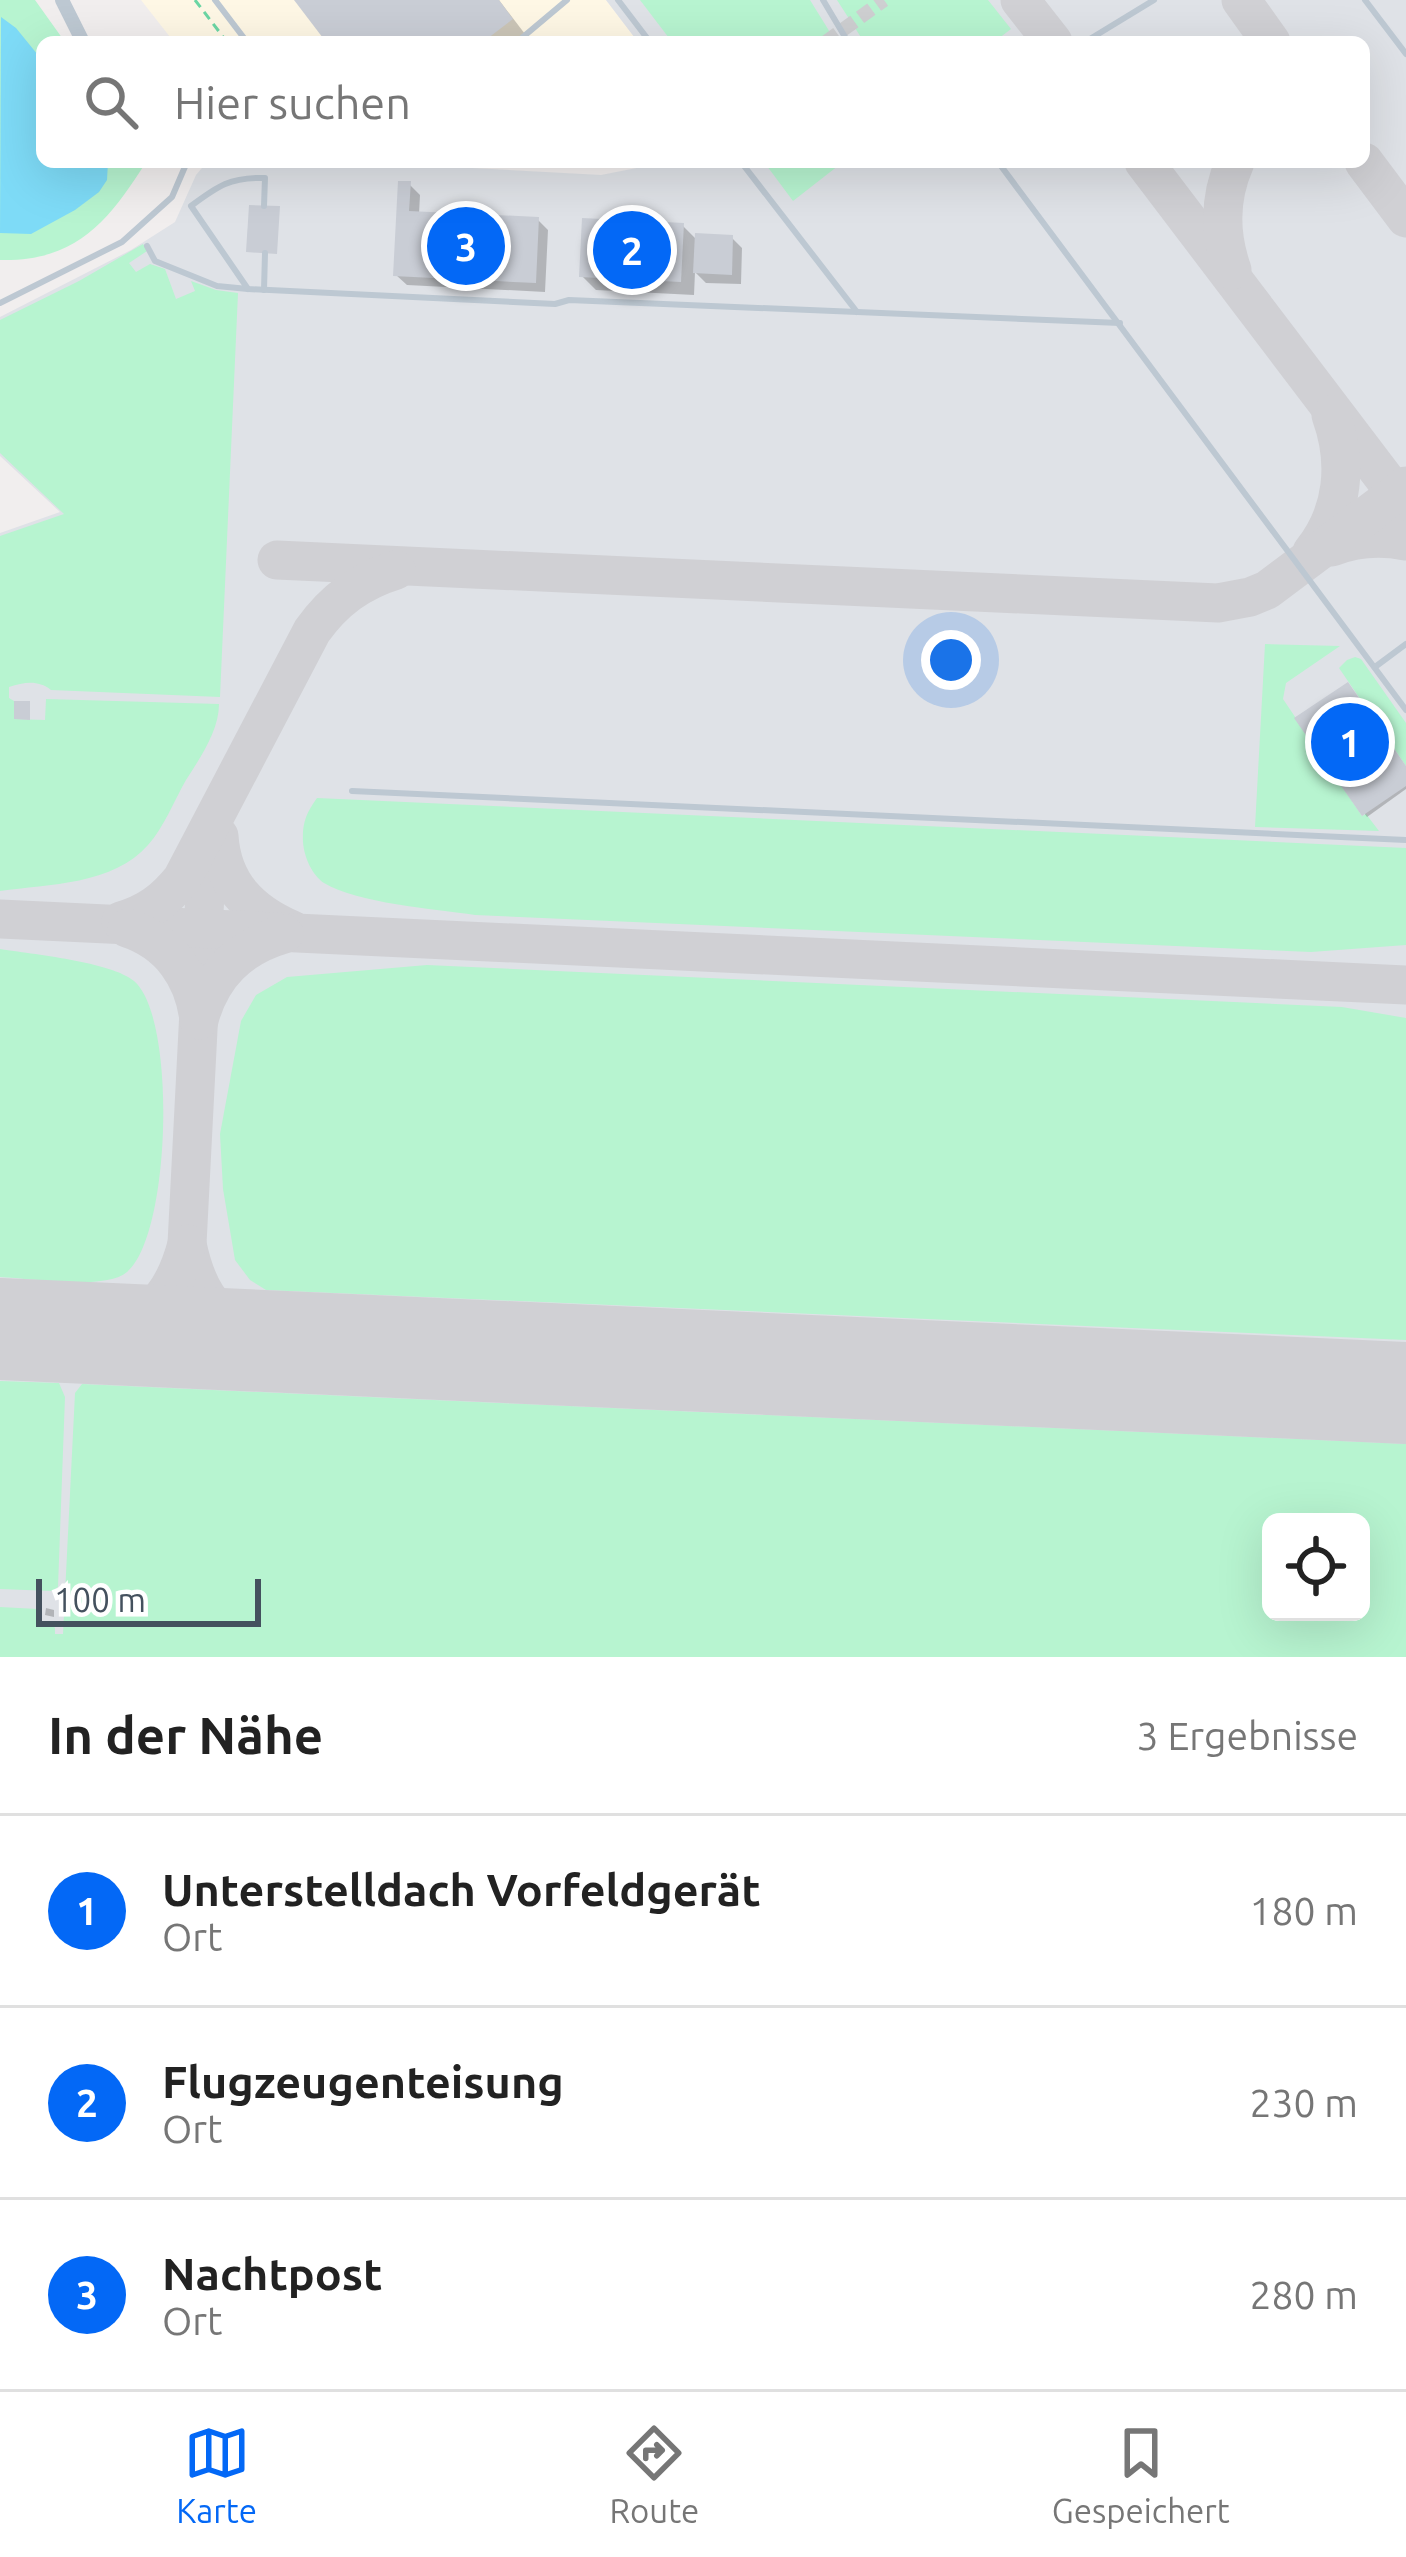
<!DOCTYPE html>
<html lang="de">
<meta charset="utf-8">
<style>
body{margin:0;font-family:Ubuntu,sans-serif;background:#f6f6f6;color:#222}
.controls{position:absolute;right:36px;bottom:36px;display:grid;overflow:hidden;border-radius:18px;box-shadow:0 12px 48px #0002}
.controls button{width:108px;height:108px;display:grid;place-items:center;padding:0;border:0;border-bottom:3px solid #e0e0e0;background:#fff;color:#222;font:60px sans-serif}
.scale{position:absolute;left:36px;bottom:30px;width:225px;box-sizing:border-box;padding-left:12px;border:6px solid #44515e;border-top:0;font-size:33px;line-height:42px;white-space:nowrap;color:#44515e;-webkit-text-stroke:9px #fff;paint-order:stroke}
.you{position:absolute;left:951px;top:660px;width:42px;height:42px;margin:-30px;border:9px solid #fff;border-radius:50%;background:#1a73e8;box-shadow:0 0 0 18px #1a73e833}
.badge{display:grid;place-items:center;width:78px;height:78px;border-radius:50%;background:#0368f6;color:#fff;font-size:39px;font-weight:700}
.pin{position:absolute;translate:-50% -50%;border:6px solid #fff;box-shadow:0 3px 12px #0006}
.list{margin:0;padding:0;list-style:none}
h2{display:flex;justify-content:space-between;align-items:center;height:156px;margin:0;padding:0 48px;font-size:51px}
h2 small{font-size:39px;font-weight:400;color:#767676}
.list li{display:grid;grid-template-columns:78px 1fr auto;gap:36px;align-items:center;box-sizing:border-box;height:192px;padding:0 48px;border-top:3px solid #e0e0e0}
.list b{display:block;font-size:45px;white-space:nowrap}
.list p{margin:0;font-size:39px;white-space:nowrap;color:#767676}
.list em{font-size:39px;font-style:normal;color:#767676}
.icon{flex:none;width:66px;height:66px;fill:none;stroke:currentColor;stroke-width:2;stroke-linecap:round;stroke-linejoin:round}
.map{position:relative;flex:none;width:1406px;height:1657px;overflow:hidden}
.search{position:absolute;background:#fff;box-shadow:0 12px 48px #0002;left:36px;right:36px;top:36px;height:132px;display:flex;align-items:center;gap:30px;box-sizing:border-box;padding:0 42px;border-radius:18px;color:#767676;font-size:45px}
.sheet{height:732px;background:#fff}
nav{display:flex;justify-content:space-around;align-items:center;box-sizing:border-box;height:168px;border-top:3px solid #e0e0e0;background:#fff;font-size:33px;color:#767676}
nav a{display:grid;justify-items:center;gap:6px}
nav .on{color:#0368f6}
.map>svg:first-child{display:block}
.commercial{fill:#fef7e5}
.airport{fill:#dfe2e7;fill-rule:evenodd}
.green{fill:#b7f4d0;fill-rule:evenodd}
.water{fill:#7edbf7}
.shadow{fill:#0003}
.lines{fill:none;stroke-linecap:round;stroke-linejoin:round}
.taxiway{stroke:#d0d0d4;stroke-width:39}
.runway{stroke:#d0d0d4;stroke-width:102}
.building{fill:#c9cdd5}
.minor-tunnel{stroke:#cecfd1;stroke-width:14;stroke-dasharray:14 7;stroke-linecap:butt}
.path{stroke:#6bd6a4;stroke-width:3;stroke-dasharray:9 6;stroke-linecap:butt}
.service{stroke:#bdc8d2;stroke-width:6}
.minor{stroke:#bdc8d2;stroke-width:14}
</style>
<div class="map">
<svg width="1406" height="1657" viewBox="0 0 1406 1657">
<rect width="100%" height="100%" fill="#f1eeee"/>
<!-- commercial -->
<polygon class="commercial" points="141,0 606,0 638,42 174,42"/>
<!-- airport -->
<path class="airport" d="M 606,0 L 1406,0 L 1406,1657 L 0,1657 L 0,533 L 60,512 L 0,456 L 0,317 L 131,250 L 175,222 L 196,175 L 207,162 L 360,162 L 601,175 L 667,162 L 1364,162 L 1364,42 L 638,42 ZM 1271,1522 L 1361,1522 L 1361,1612 L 1271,1612 Z"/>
<!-- green -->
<g class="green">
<path d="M 0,0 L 35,0 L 65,42 L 42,42 L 42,162 L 146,162 C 109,221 76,262 0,260 Z"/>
<polygon points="640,0 810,0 836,42 672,42"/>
<polygon points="837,0 988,0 1011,29 994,42 864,42"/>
<polygon points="764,162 843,162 793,201"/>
<path d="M 143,244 L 147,251 L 129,263 L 136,272 L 150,264 L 165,269 L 176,299 L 195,291 L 191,281 L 216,290 L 238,293 L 220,697 L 51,690 C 38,680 25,682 9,687 L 9,698 L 14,701 L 14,719 L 45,720 L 46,699 L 219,704 C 219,731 200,758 186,780 C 174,801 164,827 148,845 C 113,885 49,884 0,891 L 0,536 L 64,514 L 0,453 L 0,320 L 79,281 Z"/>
<polygon points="1265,644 1340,646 1286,683 1283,699 1362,816 1366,814 1379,831 1255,827"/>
<polygon points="1355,657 1361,659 1406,723 1406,766 1339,668 1347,660"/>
<path d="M 317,798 L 1406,848 L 1406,945 L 1311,952 L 475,915 C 435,909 356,903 324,883 C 312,875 304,857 303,842 C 302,824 306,813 317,798 Z"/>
<path d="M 0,949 C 31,954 112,962 134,981 C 177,1017 171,1236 127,1272 C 105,1291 30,1278 0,1277 Z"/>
<polygon points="427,965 1342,1007 1406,1018 1406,1340 266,1290 250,1280 235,1260 223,1189 220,1134 241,1021 256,995 287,977"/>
<polygon points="0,1381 59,1383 65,1397 58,1587 52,1591 0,1589"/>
<path d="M 82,1384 L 1406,1444 L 1406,1657 L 0,1657 L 0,1607 L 38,1609 L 39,1622 L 51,1623 L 55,1628 L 55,1634 L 63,1634 L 75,1393 ZM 1271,1522 L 1361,1522 L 1361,1612 L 1271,1612 Z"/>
</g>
<!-- water -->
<polygon class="water" points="1,17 16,28 42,60 42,162 108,162 107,180 99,192 75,210 31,234 0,233"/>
<!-- shadow -->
<g class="shadow">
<polygon points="298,0 499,0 525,34 515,42 330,42"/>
<polygon points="409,184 420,195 419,214 538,220 548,230 545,292 407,285 396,275"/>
<polygon points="683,226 697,240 732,238 742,248 741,284 706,283 695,272 694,295 596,290 582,276"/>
<polygon points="1298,719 1406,769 1406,789 1367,817"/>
<polygon points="46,1608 54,1610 54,1617 45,1615"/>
</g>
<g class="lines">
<!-- taxiway -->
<g class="taxiway">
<polyline points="1020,0 1053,42"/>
<polyline points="1241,0 1271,42"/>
<polyline points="1144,162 1406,507"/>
<polyline points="1364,162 1406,218"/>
<path d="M 1232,270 C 1219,233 1219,198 1235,162"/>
<path d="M 1332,547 C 1357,537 1380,536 1406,541"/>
<path d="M 1312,552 C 1344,512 1348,462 1331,415"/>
<polyline points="277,560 1218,603 1250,597 1267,590 1406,486"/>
<path d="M 213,821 L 208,838 L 206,874 L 187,1244 C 200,1307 224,1325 283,1342"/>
<path d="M 219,836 C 222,884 250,912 292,930"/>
<polyline points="0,919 1406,985"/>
<path d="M 121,921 C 148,913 164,901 182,879 L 312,631 C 334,600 360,581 396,570"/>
<path d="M 127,928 C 170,942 194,977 199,1020 C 211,975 239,947 284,934"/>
<path d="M 72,1332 C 138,1327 169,1312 187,1244"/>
</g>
<!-- runway -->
<polyline class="runway" points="0,1329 1406,1393"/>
</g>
<!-- building -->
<g class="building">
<polygon points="294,0 499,0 513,19 483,42 326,42"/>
<polygon points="398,181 411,181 409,211 539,217 536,283 393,276"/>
<polygon points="249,205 280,206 277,254 246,252"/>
<polygon points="582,218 684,223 681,282 579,277"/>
<polygon points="695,233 733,235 732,275 693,273"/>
<polygon points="1348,682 1406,766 1406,786 1362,816 1294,718"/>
<polygon points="14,701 30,701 30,720 14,719"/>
</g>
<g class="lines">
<!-- minor-tunnel -->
<polyline class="minor-tunnel" points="826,42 884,0"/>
<!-- path -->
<polyline class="path" points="195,0 227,42"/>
<!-- service -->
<g class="service">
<polyline points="215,0 247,42"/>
<polyline points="618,0 650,42"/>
<polyline points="823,0 848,42"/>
<polyline points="1365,0 1406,54"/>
<polyline points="517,42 567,0"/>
<polyline points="1085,42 1154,0"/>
<polyline points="741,162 857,312"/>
<polyline points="998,162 1406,710"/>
<polyline points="147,246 155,261 217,286 248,289 555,304 569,300 1120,323"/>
<path d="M 248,289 L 191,206 C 218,186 230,177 265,178 L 264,206"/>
<polyline points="264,290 265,253"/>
<polyline points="0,303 122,242 172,197 187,162"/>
<polyline points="1375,667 1406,644"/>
<polyline points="352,791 1406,840"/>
</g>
<!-- minor -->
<polyline class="minor" points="62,0 83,42"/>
</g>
</svg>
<div class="controls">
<button><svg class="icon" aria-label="locate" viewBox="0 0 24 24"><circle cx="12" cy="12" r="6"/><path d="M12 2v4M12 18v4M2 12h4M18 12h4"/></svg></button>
</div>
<div class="scale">100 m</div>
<div class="you"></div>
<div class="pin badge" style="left:1350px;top:742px">1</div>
<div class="pin badge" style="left:632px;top:250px">2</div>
<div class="pin badge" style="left:466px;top:246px">3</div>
<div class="search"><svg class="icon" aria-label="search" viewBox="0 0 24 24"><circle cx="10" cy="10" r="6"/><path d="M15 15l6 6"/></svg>Hier suchen</div>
</div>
<section class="sheet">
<h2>In der Nähe<small>3 Ergebnisse</small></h2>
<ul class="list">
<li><span class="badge">1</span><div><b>Unterstelldach Vorfeldgerät</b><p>Ort</p></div><em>180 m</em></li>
<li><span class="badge">2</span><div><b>Flugzeugenteisung</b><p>Ort</p></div><em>230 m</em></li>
<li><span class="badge">3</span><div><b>Nachtpost</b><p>Ort</p></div><em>280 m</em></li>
</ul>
</section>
<nav>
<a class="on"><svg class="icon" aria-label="map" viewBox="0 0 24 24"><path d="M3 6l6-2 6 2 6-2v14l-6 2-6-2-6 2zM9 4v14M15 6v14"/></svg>Karte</a>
<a><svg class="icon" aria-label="directions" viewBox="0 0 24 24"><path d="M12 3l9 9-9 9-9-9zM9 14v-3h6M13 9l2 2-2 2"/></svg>Route</a>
<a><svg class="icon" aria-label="saved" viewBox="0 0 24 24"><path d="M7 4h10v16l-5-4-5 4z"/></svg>Gespeichert</a>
</nav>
